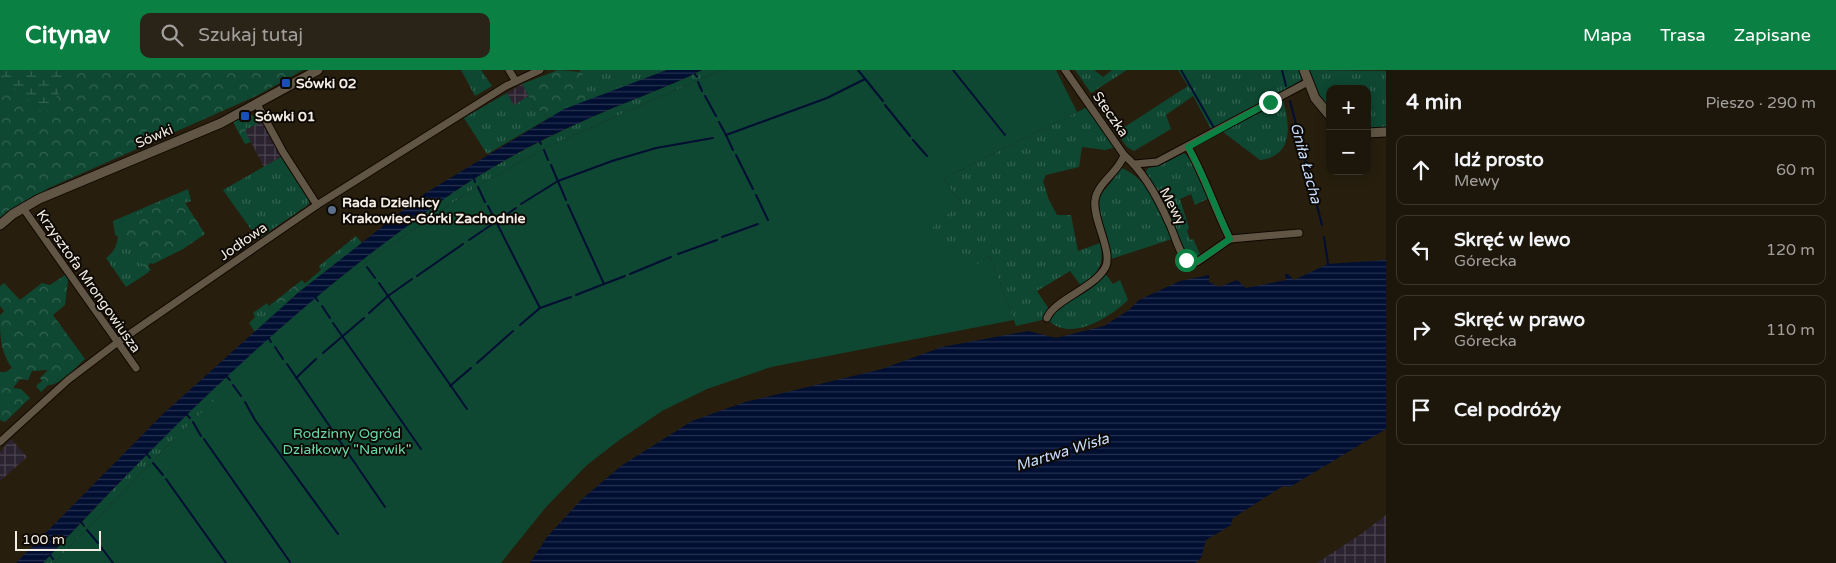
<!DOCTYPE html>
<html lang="pl">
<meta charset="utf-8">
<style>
body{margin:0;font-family:"Varela Round",sans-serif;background:#2a2318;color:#f1f3f6}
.controls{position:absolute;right:15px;top:15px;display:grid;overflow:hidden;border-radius:10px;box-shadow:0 2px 12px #0003}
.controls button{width:45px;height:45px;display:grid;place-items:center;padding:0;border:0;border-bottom:1px solid #3b352b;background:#1d160a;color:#f1f3f6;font:25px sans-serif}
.scale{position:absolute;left:15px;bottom:12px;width:86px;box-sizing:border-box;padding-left:5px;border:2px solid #f3ede3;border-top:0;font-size:14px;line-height:18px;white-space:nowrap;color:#f3ede3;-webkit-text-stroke:4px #0d0904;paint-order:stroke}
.stop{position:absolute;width:15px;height:15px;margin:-11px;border:4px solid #0b8043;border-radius:50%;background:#fff}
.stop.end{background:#0b8043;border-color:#fff;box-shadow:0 1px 5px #0008}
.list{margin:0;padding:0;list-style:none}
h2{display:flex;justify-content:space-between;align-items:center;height:65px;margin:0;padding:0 20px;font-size:21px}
h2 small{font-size:16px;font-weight:400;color:#a09f9c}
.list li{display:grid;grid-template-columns:32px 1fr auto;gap:15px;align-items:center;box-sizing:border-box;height:70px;margin:0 10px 10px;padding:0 10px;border:1px solid #3b352b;border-radius:10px}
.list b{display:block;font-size:19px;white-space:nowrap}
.list p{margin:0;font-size:16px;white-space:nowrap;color:#a09f9c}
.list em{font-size:16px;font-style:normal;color:#a09f9c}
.icon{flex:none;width:28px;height:28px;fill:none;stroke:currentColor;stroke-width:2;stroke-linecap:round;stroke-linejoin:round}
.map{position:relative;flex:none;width:1386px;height:493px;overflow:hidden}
header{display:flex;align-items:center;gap:30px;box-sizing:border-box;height:70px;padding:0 25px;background:#0b8043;color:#fff}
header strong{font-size:24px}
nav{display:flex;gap:28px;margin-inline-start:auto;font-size:18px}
.search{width:350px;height:45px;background:#2a2318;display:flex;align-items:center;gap:12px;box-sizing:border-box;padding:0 18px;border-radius:10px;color:#a09f9c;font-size:19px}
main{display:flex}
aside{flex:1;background:#1d160a}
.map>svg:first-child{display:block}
.industrial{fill:url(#industrial-grid)}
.grass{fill:url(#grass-tufts)}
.forest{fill:url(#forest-crowns)}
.wetland{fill:url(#wetland-marsh)}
.garden{fill:#0e4832}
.water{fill:url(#water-rules)}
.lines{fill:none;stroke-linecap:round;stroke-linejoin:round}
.stream{stroke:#000e32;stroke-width:2}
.minor-casing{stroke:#100800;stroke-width:9}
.tertiary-casing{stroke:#100800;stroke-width:11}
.minor{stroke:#615645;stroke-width:7}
.tertiary{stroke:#615645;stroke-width:9}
.route{stroke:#0b8043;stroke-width:6}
.transit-dot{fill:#1a4fb4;stroke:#0d0904;stroke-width:2}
.service-dot{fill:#5c6f8a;stroke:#0d0904;stroke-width:2}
.labels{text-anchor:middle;stroke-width:4;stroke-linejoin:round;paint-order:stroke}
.poi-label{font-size:14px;font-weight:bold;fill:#f3ede3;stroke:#0d0904;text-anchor:start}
.street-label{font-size:14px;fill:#f3ede3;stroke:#0d0904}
.park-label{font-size:14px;fill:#6ad9a8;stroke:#0d0904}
.water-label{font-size:15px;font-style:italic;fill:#c7ddfd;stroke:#0d0904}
</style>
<header>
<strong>Citynav</strong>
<div class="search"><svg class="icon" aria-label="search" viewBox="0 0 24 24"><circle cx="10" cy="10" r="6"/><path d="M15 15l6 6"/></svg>Szukaj tutaj</div>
<nav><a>Mapa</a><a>Trasa</a><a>Zapisane</a></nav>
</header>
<main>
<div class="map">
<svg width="1386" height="493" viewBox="0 0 1386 493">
<defs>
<pattern id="industrial-grid" width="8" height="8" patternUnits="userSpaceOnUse" patternTransform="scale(1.25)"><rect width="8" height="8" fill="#2c2331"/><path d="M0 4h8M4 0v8" fill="none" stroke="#4b434f"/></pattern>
<pattern id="grass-tufts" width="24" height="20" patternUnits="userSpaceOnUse" patternTransform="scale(1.25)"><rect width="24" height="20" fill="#0e4832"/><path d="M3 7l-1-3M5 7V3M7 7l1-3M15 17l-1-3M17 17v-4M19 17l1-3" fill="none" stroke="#326350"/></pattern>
<pattern id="forest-crowns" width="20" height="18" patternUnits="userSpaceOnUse" patternTransform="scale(1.25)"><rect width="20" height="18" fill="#0e4832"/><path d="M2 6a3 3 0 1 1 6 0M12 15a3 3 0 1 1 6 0" fill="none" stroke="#326350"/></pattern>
<pattern id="wetland-marsh" width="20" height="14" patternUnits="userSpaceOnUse" patternTransform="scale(1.25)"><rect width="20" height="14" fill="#0e4832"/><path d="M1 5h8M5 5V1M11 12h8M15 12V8" fill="none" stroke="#326350"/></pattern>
<pattern id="water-rules" width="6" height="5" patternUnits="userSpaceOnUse" patternTransform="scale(1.25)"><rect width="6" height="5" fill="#000e32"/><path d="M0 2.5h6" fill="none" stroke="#263150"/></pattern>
</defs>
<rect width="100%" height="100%" fill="#271e0e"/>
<!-- industrial -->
<g class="industrial">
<polygon points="522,14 529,26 514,35 507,23"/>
<polygon points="262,51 281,87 264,97 245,61"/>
<polygon points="11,369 27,387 0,411 0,382"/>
<polygon points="1386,445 1386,493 1317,493 1361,464"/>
</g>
<!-- grass -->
<g class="grass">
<polygon points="461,0 481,0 492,16 475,26"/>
<polygon points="579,0 667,0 585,32 581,2"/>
<path d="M 702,0 L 721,0 L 549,76 L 479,115 L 370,189 L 172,371 L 54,493 L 43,493 C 174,354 309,213 472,110 C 507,88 545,68 583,51 C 622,33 664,19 702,0 Z"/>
<polygon points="1075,0 1094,0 1103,7 1112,0 1127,0 1091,23"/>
<polygon points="1178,0 1299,0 1302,9 1290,18 1211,59 1193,26 1166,45 1171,59 1134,81 1127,77 1093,29 1100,25 1123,58 1188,16"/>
<polygon points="1309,0 1386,1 1386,59 1367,60 1367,19 1330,19 1330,42 1320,30"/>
<polygon points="507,23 514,35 529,26 535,37 549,48 487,84 464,48"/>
<path d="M 1282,27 C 1290,53 1295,86 1260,90 L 1223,62 Z"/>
<path d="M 1085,38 L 1088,38 L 1116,77 L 1105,80 L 1082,77 L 1079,97 L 1046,105 L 1043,111 L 1049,130 L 1057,145 L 1071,145 L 1078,181 L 1100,173 C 1105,194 1098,203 1082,217 L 1070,201 L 1037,221 L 1049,239 L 1042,250 L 1016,256 L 990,186 L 966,203 L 931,158 L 961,132 L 943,109 Z"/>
<polygon points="252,45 259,53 247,59 240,48"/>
<polygon points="1184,83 1194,92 1209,128 1195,135 1191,124 1180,129 1189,158 1187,160 1190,170 1193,169 1201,186 1194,191 1188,189 1184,182 1175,159 1145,103 1148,98 1159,96"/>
<polygon points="281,87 309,131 308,135 258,169 223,120"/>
<path d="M 1122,98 C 1151,111 1161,142 1172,169 L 1111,189 L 1099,136 L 1100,126 Z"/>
<path d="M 188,119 L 191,131 L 185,133 L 180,126 L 119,160 L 149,202 L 126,217 L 106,188 C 114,182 117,176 118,166 L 115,165 L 113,151 Z"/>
<polygon points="356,166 362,173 299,222 255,262 249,253 255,247 253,243 267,233 272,241 321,200 319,196"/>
<path d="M 1104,202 L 1113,214 L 1120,210 L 1128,230 C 1110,247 1071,273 1048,250 L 1051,243 Z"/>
</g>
<!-- forest -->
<g class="forest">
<polygon points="0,0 303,0 258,25 49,118 0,148"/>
<path d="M 558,0 L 581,2 C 590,13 585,19 585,32 L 549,48 L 535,37 L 522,14 Z"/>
<polygon points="240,48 247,59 245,61 251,72 245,74 233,52"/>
<polygon points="180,125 205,164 183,179 153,194 150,193 148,196 151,200 147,202 119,160 120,156 137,145"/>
<path d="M 65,205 L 68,210 L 65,235 L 53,245 L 85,289 C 76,297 60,316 48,315 L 41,322 L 36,316 L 42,311 L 40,308 L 48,300 L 32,301 L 28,310 L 20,309 L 13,318 L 21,319 L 30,328 L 5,352 L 0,350 L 0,302 L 6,302 L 12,298 C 0,281 0,266 0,245 L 4,241 L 0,236 L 0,216 L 4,213 L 20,230 L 42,213 L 50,215 Z"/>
<polygon points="302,210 306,215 272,241 269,236"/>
</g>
<!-- wetland -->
<polygon class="wetland" points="0,0 77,0 67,10 45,45 0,5"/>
<!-- garden -->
<polygon class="garden" points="721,0 1056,0 1077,42 943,109 961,132 932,158 966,202 990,186 1014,250 771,297 707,319 662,341 618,371 587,395 546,437 501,493 54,493 172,371 226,319 370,189 479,115 549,76"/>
<!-- water -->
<g class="water">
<path d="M 667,0 L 702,0 C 664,19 622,33 583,51 C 545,67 507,88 472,110 C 445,127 420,147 394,166 C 265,262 152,376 43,493 L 16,493 L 163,344 L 299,222 L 424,124 L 564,39 Z"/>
<polygon points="1386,190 1386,359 1290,417 1283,416 1233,448 1231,455 1206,470 1201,488 1195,493 530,493 547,467 582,429 621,396 692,351 745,332 882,299 942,277 1028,261 1056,268 1104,256 1129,240 1139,230 1180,211 1209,205 1209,212 1219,217 1237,210 1246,218 1286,210 1285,204 1288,204 1294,210 1328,194"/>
</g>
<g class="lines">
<!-- stream -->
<g class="stream">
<polyline points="858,0 883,31"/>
<polyline points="953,0 1005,65"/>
<polyline points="1181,0 1214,58"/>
<polyline points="1282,0 1286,16"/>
<polyline points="695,4 697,7"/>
<polyline points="698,12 702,21"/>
<polyline points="705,26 716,46"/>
<polyline points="1290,31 1322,155"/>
<polyline points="885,35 910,66"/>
<polyline points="719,52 726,65 827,28 865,9"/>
<polyline points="726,65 733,80"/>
<polyline points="913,70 927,86"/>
<polyline points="540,72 541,74"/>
<polyline points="544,80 548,90"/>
<polyline points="736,85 753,119"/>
<polyline points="551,95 566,130"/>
<polyline points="474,109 475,112"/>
<polyline points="478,117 485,132"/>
<polyline points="756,125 768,150"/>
<polyline points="521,134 558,111 612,91 656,78 713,68"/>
<polyline points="568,135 604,214 576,225"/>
<polyline points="488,136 540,238 520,255"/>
<polyline points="722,167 758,154"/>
<polyline points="1324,167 1328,194"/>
<polyline points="469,170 516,138"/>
<polyline points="678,184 717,170"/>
<polyline points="367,197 375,208"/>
<polyline points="630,204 671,187"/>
<polyline points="417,206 463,174"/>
<polyline points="379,213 467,339"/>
<polyline points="604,214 625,206"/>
<polyline points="315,227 318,231"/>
<polyline points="322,236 330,248"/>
<polyline points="540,238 571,227"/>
<polyline points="369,243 388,226 412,209"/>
<polyline points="333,253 421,379"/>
<polyline points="268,267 271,272"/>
<polyline points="275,277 283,289"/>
<polyline points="323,283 364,248"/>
<polyline points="477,293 513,261"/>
<polyline points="287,294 385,437"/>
<polyline points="226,306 230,310"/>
<polyline points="296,308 316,289"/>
<polyline points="233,315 241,326"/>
<polyline points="450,316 471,298"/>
<polyline points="245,332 255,350 338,464"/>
<polyline points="186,344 190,348"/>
<polyline points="193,352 201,366"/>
<polyline points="204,369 290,492"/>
<polyline points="146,383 150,388"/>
<polyline points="153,393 163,405"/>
<polyline points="166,409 226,493"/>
<polyline points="81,452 84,456"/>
<polyline points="87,460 98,473"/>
<polyline points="101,477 113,493"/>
<polyline points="50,485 53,489"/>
</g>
<!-- minor casing -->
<g class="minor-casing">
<g id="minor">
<polyline points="509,0 515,10"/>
<path d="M 1065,0 L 1124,85 C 1143,101 1159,130 1169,153 C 1175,165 1178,182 1188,192 L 1197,192 L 1230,169 L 1299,163"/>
<polyline points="257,34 283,82 317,135"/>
<path d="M 1188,77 C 1205,107 1215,139 1230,169"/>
<polyline points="1135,94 1157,92 1308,12"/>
<polyline points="23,138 136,298"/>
<path d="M 1047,248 C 1054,230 1094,218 1105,198 C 1114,183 1092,149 1095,130 C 1097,113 1119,102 1124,85"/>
<polyline points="0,372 68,310 118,272 317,135 506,16 540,0"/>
</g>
</g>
<!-- tertiary casing -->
<g class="tertiary-casing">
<g id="tertiary">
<polyline points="1304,0 1315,28 1330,46"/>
<polyline points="1367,63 1386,62"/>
<polyline points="0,155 13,144 39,129 221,53 318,0"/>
</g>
</g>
<!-- minor -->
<use href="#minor" class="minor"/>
<!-- tertiary -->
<use href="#tertiary" class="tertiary"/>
</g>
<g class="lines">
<!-- route -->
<path class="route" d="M 1186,190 L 1190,193 L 1200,190 L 1230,169 C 1215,139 1205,106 1188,77 L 1270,32"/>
</g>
<!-- markers -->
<g class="transit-dot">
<rect x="281" y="8" width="10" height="10" rx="2.5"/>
<rect x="240" y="41" width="10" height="10" rx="2.5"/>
</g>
<circle class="service-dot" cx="332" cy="140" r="5"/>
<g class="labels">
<!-- poi labels -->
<g class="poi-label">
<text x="296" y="18">Sówki 02</text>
<text x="255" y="51">Sówki 01</text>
<text x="342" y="137">Rada Dzielnicy<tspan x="342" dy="16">Krakowiec-Górki Zachodnie</tspan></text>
</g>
<!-- street labels -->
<g class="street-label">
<text transform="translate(1111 44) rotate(55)" y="5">Steczka</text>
<text transform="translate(154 66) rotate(-23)" y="5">Sówki</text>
<text transform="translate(1173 136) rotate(62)" y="5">Mewy</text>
<text transform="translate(243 171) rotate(-35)" y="5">Jodłowa</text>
<text transform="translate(89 211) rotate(55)" y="5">Krzysztofa Mrongowiusza</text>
</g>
<!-- park labels -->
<g class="park-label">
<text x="347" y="368">Rodzinny Ogród<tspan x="347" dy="16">Działkowy "Narwik"</tspan></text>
</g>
<!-- water labels -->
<g class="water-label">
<text transform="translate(1306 93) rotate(75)" y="5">Gniła Łacha</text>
<text transform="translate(1062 382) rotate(-17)" y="5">Martwa Wisła</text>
</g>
</g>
</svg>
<div class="controls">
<button>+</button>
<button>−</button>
</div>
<div class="scale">100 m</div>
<div class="stop" style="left:1186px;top:190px"></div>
<div class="stop end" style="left:1270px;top:32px"></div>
</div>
<aside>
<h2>4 min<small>Pieszo · 290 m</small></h2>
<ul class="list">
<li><svg class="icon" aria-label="ahead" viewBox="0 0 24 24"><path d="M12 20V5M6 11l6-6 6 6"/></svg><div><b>Idź prosto</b><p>Mewy</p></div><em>60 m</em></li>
<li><svg class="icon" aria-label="left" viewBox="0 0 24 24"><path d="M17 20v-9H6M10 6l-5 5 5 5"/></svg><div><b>Skręć w lewo</b><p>Górecka</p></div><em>120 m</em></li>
<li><svg class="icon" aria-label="right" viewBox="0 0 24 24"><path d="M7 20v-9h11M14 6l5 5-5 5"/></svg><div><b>Skręć w prawo</b><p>Górecka</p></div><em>110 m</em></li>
<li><svg class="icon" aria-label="arrive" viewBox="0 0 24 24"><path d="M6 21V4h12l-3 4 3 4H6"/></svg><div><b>Cel podróży</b></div></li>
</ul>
</aside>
</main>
